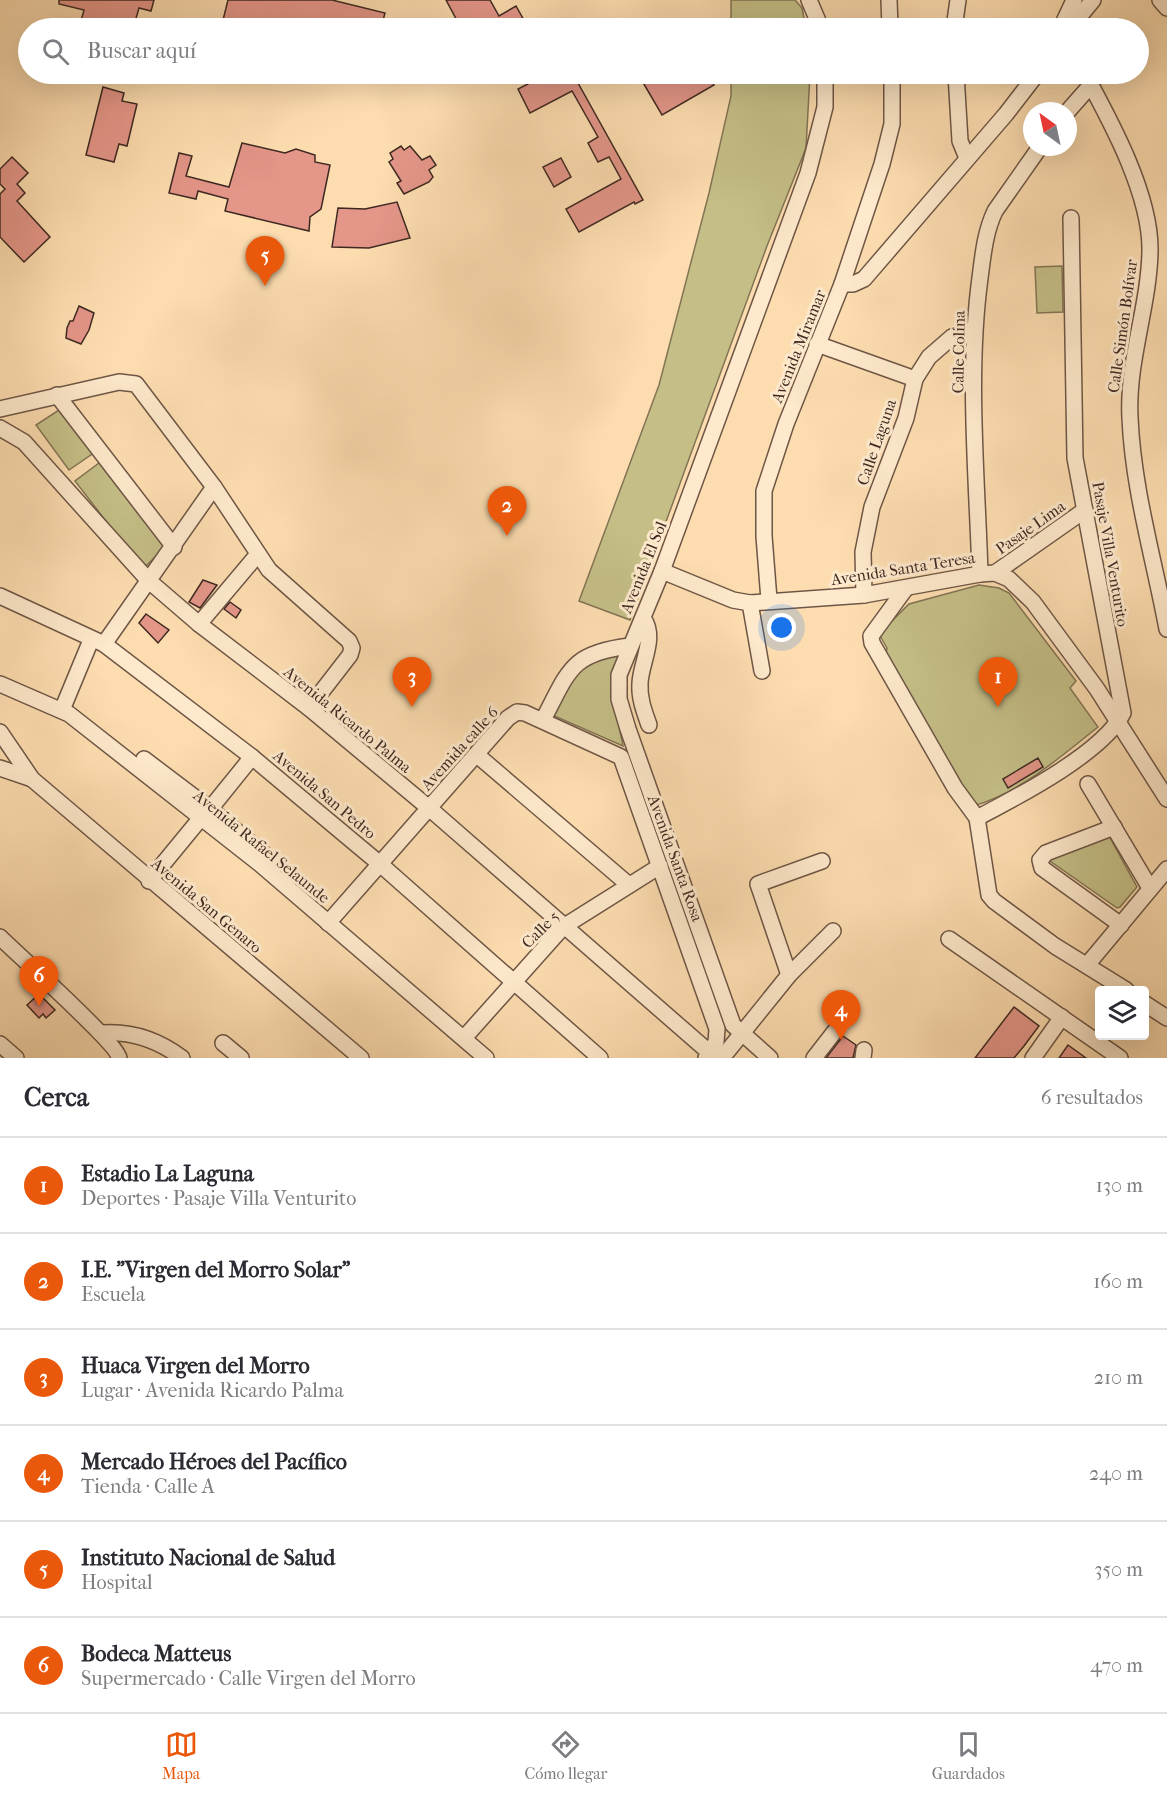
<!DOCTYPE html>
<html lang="es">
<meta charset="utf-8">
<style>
body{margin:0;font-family:"IM FELL French Canon",serif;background:#f7f7f7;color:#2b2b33}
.controls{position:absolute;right:18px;bottom:18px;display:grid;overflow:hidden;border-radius:6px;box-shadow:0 6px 24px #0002}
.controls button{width:54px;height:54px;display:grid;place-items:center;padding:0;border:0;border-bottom:2px solid #e1e1e2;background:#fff;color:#2b2b33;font:30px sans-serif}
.compass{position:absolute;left:1023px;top:102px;width:54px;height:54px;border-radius:50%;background:#fff;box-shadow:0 6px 24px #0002;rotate:327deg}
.you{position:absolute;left:782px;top:628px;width:21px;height:21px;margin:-15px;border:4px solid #fff;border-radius:50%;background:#1a73e8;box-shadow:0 0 0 9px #1a73e833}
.badge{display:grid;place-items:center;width:39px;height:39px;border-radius:50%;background:#ea580c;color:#fff;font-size:20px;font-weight:700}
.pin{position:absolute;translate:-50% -50px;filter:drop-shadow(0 2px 3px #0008)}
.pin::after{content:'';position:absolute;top:32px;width:21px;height:18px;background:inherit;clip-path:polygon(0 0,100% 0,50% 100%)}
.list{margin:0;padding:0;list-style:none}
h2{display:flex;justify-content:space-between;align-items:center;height:78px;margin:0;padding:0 24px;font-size:26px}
h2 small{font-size:20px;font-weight:400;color:#7c7c81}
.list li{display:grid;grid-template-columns:39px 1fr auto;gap:18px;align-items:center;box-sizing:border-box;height:96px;padding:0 24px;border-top:2px solid #e1e1e2}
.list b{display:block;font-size:22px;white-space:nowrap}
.list p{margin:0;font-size:20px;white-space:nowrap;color:#7c7c81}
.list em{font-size:20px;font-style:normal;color:#7c7c81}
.icon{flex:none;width:33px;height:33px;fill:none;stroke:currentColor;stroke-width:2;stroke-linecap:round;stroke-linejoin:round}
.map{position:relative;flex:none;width:1167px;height:1058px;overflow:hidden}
.search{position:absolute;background:#fff;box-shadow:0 6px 24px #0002;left:18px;right:18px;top:18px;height:66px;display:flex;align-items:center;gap:15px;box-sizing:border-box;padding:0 21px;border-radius:33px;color:#7c7c81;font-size:22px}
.sheet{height:654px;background:#fff}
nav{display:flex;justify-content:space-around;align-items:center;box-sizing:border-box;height:84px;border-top:2px solid #e1e1e2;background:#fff;font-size:16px;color:#7c7c81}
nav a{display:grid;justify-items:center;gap:3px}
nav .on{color:#ea580c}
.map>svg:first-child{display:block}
.green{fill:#c5bf87;stroke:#827454;stroke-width:1.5}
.building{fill:#e49689;stroke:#3e2922;stroke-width:1.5}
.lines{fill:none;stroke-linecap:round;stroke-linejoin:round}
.minor-casing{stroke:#6e5646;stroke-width:18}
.minor{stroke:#fee9cc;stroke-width:15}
.labels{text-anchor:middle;stroke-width:6;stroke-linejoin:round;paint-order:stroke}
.street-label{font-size:16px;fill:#3e2922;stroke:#fee9cc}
</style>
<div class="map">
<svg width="1167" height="1058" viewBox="0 0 1167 1058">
<rect width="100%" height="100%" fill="#fdddb0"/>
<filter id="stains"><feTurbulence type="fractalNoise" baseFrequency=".00333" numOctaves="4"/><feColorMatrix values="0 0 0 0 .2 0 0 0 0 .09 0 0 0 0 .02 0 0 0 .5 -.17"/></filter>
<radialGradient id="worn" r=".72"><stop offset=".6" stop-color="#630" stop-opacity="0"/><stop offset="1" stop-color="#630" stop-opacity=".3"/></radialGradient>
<!-- green -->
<g class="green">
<polygon points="731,0 795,0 802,8 806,28 731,28"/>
<polygon points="731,74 810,74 806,148 767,246 630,620 579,601 659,385 709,193 731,96"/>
<polygon points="1062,266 1063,312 1037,313 1035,267"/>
<polygon points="62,408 95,452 69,470 36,425"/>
<polygon points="103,460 168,544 143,569 75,481"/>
<path d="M 979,585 L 999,588 L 1009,593 L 1076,681 L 1070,688 L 1098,727 C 1060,757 1020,793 973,806 L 884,660 L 887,648 L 879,634 L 909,604 Z"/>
<path d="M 619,654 C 607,683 617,715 623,746 L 552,715 C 571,676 575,663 619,654 Z"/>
<polygon points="1108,834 1137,887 1120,907 1117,908 1050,861 1049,857"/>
</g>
<!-- building -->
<g class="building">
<polygon points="59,0 154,0 151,11 139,8 135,22 123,19 121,28 79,28 84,10 59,4"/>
<polygon points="228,0 332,0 385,13 381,28 221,28"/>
<polygon points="446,0 490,0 499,16 516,6 525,22 512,28 461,28"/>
<polygon points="556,74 573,74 643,200 635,204 634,202 579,232 566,209 621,179 609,157 598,162 588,143 598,137 572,91 530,113 518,89 539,78 541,81"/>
<polygon points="638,74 707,74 714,85 662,115"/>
<polygon points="103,87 124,93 122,101 137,104 127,146 119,144 114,162 86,155"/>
<polygon points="242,143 285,153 296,149 315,155 315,162 330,165 321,209 310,217 309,231 225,211 228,199 198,191 196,199 169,193 179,153 192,156 186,176 229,187"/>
<polygon points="401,146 404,150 410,146 422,160 430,156 436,165 429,170 433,177 429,182 404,194 397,183 401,181 389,162 393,159 390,153"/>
<polygon points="12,157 28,173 17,184 25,193 17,201 50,237 24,262 0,237 0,194 5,189 0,184 0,169"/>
<polygon points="561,158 571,177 554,187 543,167"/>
<polygon points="397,202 410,238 369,248 332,247 338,208 365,209"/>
<polygon points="79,306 94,313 89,330 81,344 66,338 67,328 70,321 73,321"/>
<polygon points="203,580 217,585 200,608 189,602"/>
<polygon points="230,602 241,610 236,618 224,609"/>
<polygon points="146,614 169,630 158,643 139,623"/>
<polygon points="1038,758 1043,767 1008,788 1003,779"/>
<polygon points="39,994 55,1010 46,1018 43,1014 39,1018 27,1005"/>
<polygon points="1014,1007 1039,1026 1024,1046 1014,1058 975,1058"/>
<polygon points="843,1036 856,1045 853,1058 826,1058"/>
<polygon points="1068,1045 1086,1058 1059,1058"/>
</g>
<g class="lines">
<!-- minor casing -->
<g class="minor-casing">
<g id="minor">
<polyline points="809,0 821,28"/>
<polyline points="889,0 890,28"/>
<polyline points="1160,0 1167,8"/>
<polyline points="954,28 958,0"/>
<polyline points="1061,28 1074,0"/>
<polyline points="1070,28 1093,0"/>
<polyline points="956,74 960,141 967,158"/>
<path d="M 1085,74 C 1111,122 1151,195 1150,251 C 1149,307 1127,361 1130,418 C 1133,489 1154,559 1167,629"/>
<polyline points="1068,111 1091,85"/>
<polyline points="842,284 853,284 864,279 1006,114 1037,74"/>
<polyline points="817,344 915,379"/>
<polyline points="57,395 174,547"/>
<polyline points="0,409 119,382 136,384 214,487 269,570 349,641 352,648 350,655 309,708"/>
<polyline points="0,428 24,442 149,581 199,624 309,708 429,808 710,1053"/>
<polyline points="662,571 733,600 750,603 864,595 980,574 995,573 1009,579 1033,602 1097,689 1167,799"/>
<polyline points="995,573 1085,510"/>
<path d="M 980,574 C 977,476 967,375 980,278 C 983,255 985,232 995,211 L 1040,147"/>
<polyline points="906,588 871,636 872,643 955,788 977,818 989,895 994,901 1055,946 1126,990"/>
<polyline points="864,595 863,552 872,507 906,418 915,379 929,357 952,337 973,329"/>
<polyline points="0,596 104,644 252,757 380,864 600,1058"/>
<polyline points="769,600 764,536 764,491 786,424 842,284 882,164 892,124 892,74"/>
<polyline points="750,603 762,671"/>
<path d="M 643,618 C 657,637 641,662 640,683 C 639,698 644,711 649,725"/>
<polyline points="199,624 258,554"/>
<polyline points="104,644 214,487"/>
<polyline points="0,684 69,714 260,864 486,1058"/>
<polyline points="62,710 91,640"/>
<path d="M 543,720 C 569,671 570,653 630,646"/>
<polyline points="0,732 32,779 361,1058"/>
<polyline points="477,755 629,885"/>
<polyline points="144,759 210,809 277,865"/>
<polyline points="0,768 32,779"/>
<polyline points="1088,784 1150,888"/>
<polyline points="210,809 252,757"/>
<path d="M 977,818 C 1017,797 1103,753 1123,713 L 1075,458 L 1071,218"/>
<polyline points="1114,827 1046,853 1040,860 1042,868 1121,925"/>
<polyline points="149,881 200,819"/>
<polyline points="328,923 508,718 517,712 525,713 621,757 717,1029 716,1042 706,1058"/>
<path d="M 0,937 C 18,955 118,1044 119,1058"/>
<polyline points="949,939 1120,1058"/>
<polyline points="1087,965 1167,869"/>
<polyline points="789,975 758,884 822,861"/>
<polyline points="1144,1003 1167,1018"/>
<path d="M 103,1033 C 133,1031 158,1040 182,1058"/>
<polyline points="464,1038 563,927 660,866"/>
<polyline points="223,1043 241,1058"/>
<polyline points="0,1044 16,1058"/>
<polyline points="722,1058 789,975 833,931"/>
<polyline points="770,1058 733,1025 628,729 619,699 619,675 662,571 808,173 825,107 825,74"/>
<polyline points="814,1058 835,1031"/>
<polyline points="863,1058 864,1050"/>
<polyline points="1033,1058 1062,1017"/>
</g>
</g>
<!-- minor -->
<use href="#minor" class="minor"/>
</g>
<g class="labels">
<!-- street labels -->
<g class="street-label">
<text transform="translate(1122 326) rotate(-82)" y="6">Calle Simón Bolívar</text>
<text transform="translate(798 346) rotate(-68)" y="6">Avenida Miramar</text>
<text transform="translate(958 352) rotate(-89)" y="6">Calle Colina</text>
<text transform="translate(876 442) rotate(-71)" y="6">Calle Laguna</text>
<text transform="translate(1030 527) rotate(-35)" y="6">Pasaje Lima</text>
<text transform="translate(1111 554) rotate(80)" y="6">Pasaje Villa Venturito</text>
<text transform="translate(643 567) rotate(-68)" y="6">Avenida El Sol</text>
<text transform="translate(903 568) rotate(-9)" y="6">Avenida Santa Teresa</text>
<text transform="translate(348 719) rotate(39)" y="6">Avenida Ricardo Palma</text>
<text transform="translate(459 748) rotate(-48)" y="6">Avemida calle 6</text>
<text transform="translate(325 794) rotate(40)" y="6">Avenida San Pedro</text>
<text transform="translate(262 846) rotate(39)" y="6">Avenida Rafael Selaunde</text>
<text transform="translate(676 858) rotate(70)" y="6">Avenida Santa Rosa</text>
<text transform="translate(207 905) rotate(40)" y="6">Avenida San Genaro</text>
<text transform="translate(540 929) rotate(-45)" y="6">Calle 5</text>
</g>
</g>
<rect width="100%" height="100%" filter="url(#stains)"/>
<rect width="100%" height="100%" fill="url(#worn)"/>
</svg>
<div class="controls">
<button><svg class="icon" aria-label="layers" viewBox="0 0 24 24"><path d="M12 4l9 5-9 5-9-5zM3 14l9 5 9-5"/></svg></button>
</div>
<svg class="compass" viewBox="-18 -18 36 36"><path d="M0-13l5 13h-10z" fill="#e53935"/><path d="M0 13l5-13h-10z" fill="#7c7c81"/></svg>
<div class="you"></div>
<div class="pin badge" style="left:998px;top:707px">1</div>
<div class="pin badge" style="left:507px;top:536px">2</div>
<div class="pin badge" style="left:412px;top:707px">3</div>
<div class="pin badge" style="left:841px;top:1040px">4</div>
<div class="pin badge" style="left:265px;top:286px">5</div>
<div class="pin badge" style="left:39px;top:1006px">6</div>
<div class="search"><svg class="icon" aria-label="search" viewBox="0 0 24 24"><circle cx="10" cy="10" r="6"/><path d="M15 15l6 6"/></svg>Buscar aquí</div>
</div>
<section class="sheet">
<h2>Cerca<small>6 resultados</small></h2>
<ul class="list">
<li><span class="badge">1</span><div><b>Estadio La Laguna</b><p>Deportes · Pasaje Villa Venturito</p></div><em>130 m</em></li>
<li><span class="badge">2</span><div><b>I.E. &quot;Virgen del Morro Solar&quot;</b><p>Escuela</p></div><em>160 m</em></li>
<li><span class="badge">3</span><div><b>Huaca Virgen del Morro</b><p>Lugar · Avenida Ricardo Palma</p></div><em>210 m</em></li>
<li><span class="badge">4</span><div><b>Mercado Héroes del Pacífico</b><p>Tienda · Calle A</p></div><em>240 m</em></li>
<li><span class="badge">5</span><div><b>Instituto Nacional de Salud</b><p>Hospital</p></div><em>350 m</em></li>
<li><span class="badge">6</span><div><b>Bodeca Matteus</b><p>Supermercado · Calle Virgen del Morro</p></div><em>470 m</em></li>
</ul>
</section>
<nav>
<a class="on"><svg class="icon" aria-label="map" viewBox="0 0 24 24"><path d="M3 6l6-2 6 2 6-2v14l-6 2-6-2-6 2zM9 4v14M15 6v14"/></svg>Mapa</a>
<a><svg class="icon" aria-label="directions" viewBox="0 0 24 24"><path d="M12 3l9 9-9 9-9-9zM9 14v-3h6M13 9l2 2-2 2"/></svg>Cómo llegar</a>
<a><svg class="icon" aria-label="saved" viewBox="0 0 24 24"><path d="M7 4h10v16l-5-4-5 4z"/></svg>Guardados</a>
</nav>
